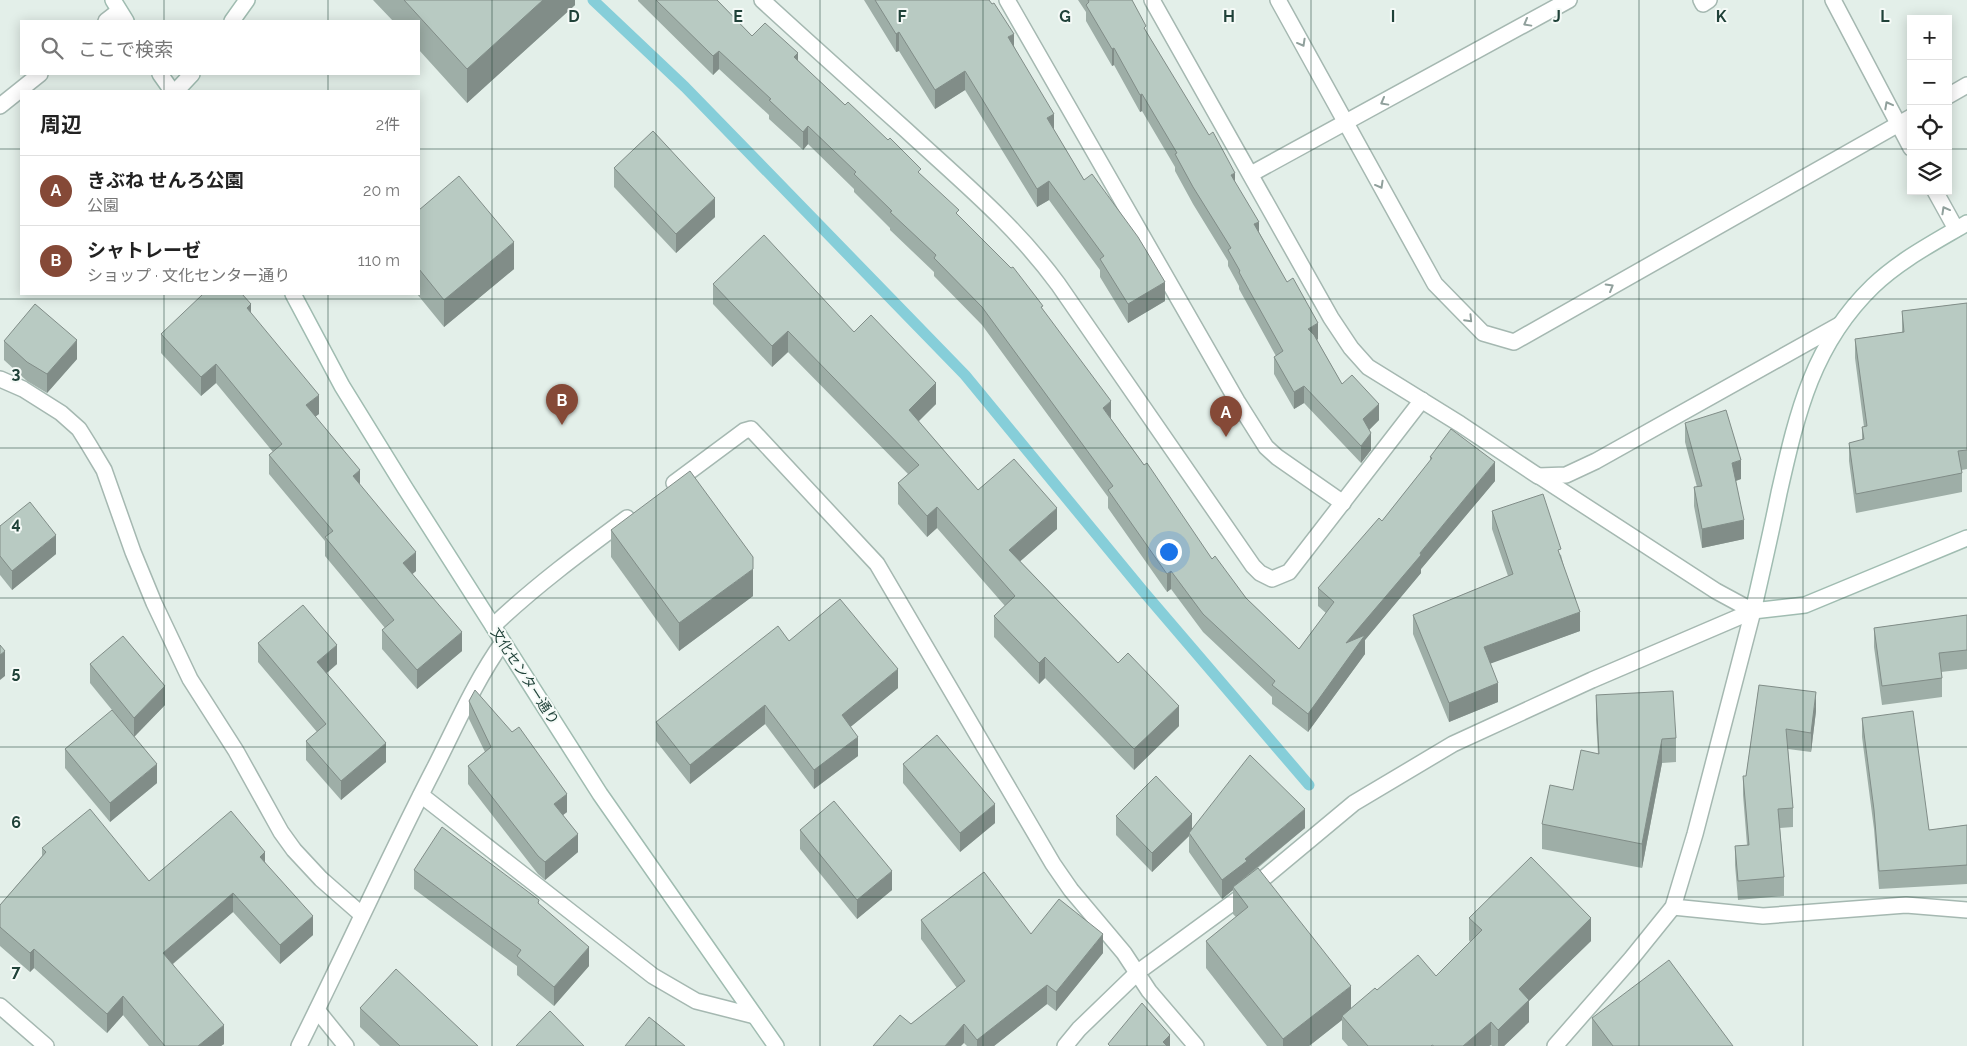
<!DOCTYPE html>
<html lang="ja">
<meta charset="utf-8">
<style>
body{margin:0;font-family:Raleway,"Noto Sans JP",sans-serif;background:#f2f2f2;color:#222}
.controls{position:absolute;right:15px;top:15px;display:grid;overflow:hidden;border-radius:0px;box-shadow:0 2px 12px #0003}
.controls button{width:45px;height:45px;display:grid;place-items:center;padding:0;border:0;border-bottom:1px solid #e0e0e0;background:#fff;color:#222;font:25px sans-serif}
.you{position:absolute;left:1168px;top:551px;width:18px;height:18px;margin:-12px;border:4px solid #fff;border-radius:50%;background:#1a73e8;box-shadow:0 0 0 8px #1a73e833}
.badge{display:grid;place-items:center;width:32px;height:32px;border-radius:50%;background:#854937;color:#fff;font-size:16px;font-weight:700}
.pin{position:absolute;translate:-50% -41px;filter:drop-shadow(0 1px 2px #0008)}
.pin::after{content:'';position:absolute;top:26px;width:18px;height:15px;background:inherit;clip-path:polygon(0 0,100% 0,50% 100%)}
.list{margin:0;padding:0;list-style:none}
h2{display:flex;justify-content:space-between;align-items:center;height:65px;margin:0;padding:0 20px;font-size:21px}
h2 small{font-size:16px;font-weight:400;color:#767676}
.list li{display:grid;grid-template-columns:32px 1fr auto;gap:15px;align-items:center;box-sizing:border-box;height:70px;padding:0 20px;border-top:1px solid #e0e0e0}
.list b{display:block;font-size:19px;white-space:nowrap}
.list p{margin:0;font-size:16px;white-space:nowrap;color:#767676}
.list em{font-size:16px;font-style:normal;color:#767676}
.icon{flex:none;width:28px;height:28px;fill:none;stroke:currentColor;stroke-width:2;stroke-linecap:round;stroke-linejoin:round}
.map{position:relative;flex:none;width:1967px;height:1046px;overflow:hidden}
.search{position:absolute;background:#fff;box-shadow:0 2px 12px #0003;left:20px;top:20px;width:400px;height:55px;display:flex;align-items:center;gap:12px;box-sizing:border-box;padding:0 18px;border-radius:0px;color:#767676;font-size:19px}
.panel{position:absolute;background:#fff;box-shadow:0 2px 12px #0003;left:20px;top:90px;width:400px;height:205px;border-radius:0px}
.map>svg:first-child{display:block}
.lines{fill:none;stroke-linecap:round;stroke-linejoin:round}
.stream{stroke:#86ced9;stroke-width:11}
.lane-casing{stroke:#a5b8b1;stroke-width:18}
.street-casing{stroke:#a5b8b1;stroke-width:18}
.secondary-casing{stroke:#a0bcb1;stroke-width:18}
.lane{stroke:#fff;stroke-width:15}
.street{stroke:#fff;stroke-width:15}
.secondary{stroke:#fff;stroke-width:15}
.wall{fill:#9eaea7}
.shaded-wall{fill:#818d88}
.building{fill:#b8cac2;stroke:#818d88}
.oneway{stroke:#90a09c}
.grid{fill:none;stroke:#204239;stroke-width:1;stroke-opacity:0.55}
.labels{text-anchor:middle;stroke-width:4;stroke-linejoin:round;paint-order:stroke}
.street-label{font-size:14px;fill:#204239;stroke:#f5faf7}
.grid-label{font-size:16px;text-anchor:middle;font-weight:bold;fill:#204239;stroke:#f5faf7;stroke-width:4;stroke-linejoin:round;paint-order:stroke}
</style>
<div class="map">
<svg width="1967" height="1046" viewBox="0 0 1967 1046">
<rect width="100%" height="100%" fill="#e3efe9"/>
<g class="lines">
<!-- stream -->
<polyline class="stream" points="593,0 685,87 965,375 1143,591 1309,785"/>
<!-- lane casing -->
<g class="lane-casing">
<g id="lane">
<polyline points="1278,0 1435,284 1483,333 1514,342 1911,117"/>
<polyline points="1701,0 1703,4 1709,0"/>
<polyline points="1833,0 1911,148"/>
<polyline points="1948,96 1967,85"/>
<polyline points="1251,174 1569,0"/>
<polyline points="1935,191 1956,229"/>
</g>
</g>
<!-- street casing -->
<g class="street-casing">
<g id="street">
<path d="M 762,0 C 810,44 858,87 906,130 C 960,180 1014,224 1058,284 L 1253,566 L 1260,573 L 1272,579 L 1289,572 L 1422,400"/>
<polyline points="1007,0 1237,401 1266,447 1277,457 1343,503"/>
<polyline points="1152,0 1331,318 1351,348 1368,367 1460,424 1538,476 1566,475 1596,461 1839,325"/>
<polyline points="106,21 119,11"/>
<polyline points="0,106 40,74"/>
<polyline points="0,379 23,389 61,413 79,429 89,445 104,470 133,552 154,603 190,679 236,751 281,832 294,850 321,879 361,914"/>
<polyline points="1539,476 1716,591 1753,611"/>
<polyline points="674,483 744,431 751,429 877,564 1053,864 1071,890 1124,953 1149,991 1196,1046"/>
<path d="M 493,626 C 535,586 581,552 627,518"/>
<polyline points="421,795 653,976 696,1001 755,1016"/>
<polyline points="1673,907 1763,916 1906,905 1967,910"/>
<polyline points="0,1006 46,1046"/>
<polyline points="317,1010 346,1046"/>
<path d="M 299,1046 C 345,954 387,860 434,769 C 456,726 475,681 503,642"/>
<polyline points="1065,1046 1079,1029 1138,972 1246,893 1354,803 1453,744 1592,680 1753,611"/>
<polyline points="1555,1046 1631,959 1673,907 1695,834 1753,611"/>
</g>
</g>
<!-- secondary casing -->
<g class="secondary-casing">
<g id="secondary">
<polyline points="113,0 126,21"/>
<polyline points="232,21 247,0"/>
<polyline points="160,74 172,91"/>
<polyline points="176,91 192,74"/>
<path d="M 1967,223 C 1935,242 1900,260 1873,286 C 1812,345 1797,414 1779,493 C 1771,533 1762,572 1753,611 L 1805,605 L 1967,538"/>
<polyline points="293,294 342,386 405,488 600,794 776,1046"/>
</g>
</g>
<!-- lane -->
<use href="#lane" class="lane"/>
<!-- street -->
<use href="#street" class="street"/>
<!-- secondary -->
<use href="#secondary" class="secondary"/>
</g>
<!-- wall -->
<g class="wall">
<polygon points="373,0 575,0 575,5 467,103 419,50 419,21 393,21"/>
<polygon points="638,0 717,0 752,36 798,61 921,175 1043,310 1111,419 1212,559 1246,598 1299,649 1326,613 1318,606 1318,588 1382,521 1430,461 1430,457 1495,481 1421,569 1421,573 1365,640 1365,654 1308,732 1272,704 1272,697 1203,632 1171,589 1167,592 1108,508 1108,497 982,325 934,276 934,272 890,230 890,228 854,192 854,189 808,144 803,150 769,119 769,115 719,69 713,75 638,1"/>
<polygon points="864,0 989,0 1014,46 1054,130 1084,180 1165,301 1128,323 1100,277 1100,270 1049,200 1037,207 965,90 935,109 899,51 896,52"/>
<polygon points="1078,0 1132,0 1146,31 1235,183 1259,232 1318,339 1317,340 1342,384 1379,420 1369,430 1371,450 1361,463 1304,403 1294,409 1274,374 1274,357 1276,356 1239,289 1239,286 1228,266 1228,261 1193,204 1175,171 1175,167 1142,111 1140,112 1114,65 1112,66 1086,21 1086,12"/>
<polygon points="614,168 715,217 676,253 614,187"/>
<polygon points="419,210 514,269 444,327 417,294 419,294"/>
<polygon points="713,284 854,332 936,404 918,421 978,490 1057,529 1020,561 1179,726 1134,770 1045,678 1039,684 994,637 994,616 1005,606 937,528 927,537 898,504 898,483 908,474 788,352 772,367 713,304"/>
<polygon points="1967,303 1967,469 1962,470 1962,492 1856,513 1849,461 1849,443 1862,440 1862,427 1864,427 1855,358 1855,339 1902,332 1902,311"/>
<polygon points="251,314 319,414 315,416 416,571 412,574 462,651 417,689 382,649 382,630 385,628 325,556 325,541 269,474 269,455 273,452 216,383 201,396 161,353 161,334"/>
<polygon points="4,341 77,359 47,393 27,381 4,360"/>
<polygon points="1685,423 1741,479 1736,481 1744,539 1702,548 1694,506 1694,487 1697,487 1685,442"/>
<polygon points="1492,511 1561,555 1580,631 1490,663 1498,702 1449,722 1413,634 1413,615 1508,576 1492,529"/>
<polygon points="0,526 56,554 12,590 0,575"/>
<polygon points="611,530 753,596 679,651 611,557"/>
<polygon points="1967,615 1967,669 1941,672 1942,678 1942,697 1882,705 1874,647 1874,628"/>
<polygon points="789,641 898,688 850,727 858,756 814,789 765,724 690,784 656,741 656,722"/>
<polygon points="258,643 337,664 327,673 386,762 341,800 306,760 306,741 317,732 258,662"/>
<polygon points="90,664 165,705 134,737 90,683"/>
<polygon points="1759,685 1816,711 1811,752 1788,749 1793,808 1793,827 1780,828 1784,877 1784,896 1738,900 1735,865 1735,846 1747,845 1743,795 1743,776 1746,776"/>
<polygon points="1596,695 1676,738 1676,762 1662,763 1642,868 1542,849 1542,824 1573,790 1598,754 1596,720"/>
<polygon points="469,701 567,812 563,815 578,852 545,880 538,874 468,784 468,766 485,752 469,719"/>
<polygon points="1862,718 1929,830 1967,825 1967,884 1879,889 1874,829 1862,737"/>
<polygon points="65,749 157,783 110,822 65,768"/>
<polygon points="903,764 995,823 960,852 903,783"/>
<polygon points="1116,816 1192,829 1305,828 1247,877 1351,1009 1377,990 1436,976 1470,942 1469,940 1469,918 1591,941 1529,1001 1529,1022 1504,1046 1492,1046 1491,1045 1489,1046 1348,1046 1342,1039 1342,1020 1309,1046 1267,1046 1206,968 1206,941 1236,917 1233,914 1233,890 1222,899 1189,852 1189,836 1152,872 1116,835"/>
<polygon points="800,830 892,890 857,919 800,849"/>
<polygon points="42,848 149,881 265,862 313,935 280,964 233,912 173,964 224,1044 221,1046 149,1046 123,1015 107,1033 34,968 30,972 0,946 0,905 42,856"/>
<polygon points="414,870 539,904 589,966 554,1006 517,975 517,966 414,889"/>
<polygon points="921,920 1031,934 1103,953 1056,1011 1047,1004 994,1046 967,1046 964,1043 911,1024 957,988 921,939"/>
<polygon points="360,1008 478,1046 380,1046 360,1027"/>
<polygon points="1592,1018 1733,1046 1592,1046"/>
</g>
<!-- shaded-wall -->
<g class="shaded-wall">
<polygon points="543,0 575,0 575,5 467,103 467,69"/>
<polygon points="899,32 899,51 896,52 896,34"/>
<polygon points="1014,34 1014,53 1008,37"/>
<polygon points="1114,48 1114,65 1112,66 1112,49"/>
<polygon points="719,51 719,69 713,75 713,56"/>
<polygon points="798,53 798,72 794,57"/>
<polygon points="965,71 965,90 935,109 935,90"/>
<polygon points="1142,94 1142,111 1140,112 1140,95"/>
<polygon points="1054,114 1054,133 1047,118"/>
<polygon points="808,126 808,144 803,150 803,132"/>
<polygon points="1235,173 1235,190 1231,175"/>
<polygon points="1049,181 1049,200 1037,207 1037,189"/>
<polygon points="715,198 715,217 676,253 676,234"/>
<polygon points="1259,222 1259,239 1254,224"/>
<polygon points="514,242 514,269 444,327 444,300"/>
<polygon points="1165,282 1165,301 1128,323 1128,304"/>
<polygon points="251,304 251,323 247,308"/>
<polygon points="1318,323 1318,339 1308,346 1308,329"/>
<polygon points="788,331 788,352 772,367 772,346"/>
<polygon points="77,340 77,359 47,393 47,374"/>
<polygon points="216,364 216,383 201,396 201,377"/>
<polygon points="936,383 936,404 909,431 909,410"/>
<polygon points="1304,386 1304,403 1294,409 1294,392"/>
<polygon points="319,395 319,414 306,424 306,405"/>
<polygon points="1111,401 1111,419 1103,408"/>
<polygon points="1379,404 1379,420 1363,436 1363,419"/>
<polygon points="1371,433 1371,450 1361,463 1361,446"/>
<polygon points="1741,460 1741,479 1732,482 1732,463"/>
<polygon points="1495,462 1495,481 1421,569 1421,573 1365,640 1365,654 1308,732 1308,714 1346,643"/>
<polygon points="360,470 360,489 353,476"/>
<polygon points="937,507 937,528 927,537 927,516"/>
<polygon points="1057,508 1057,529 1009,571 1009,550"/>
<polygon points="1744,520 1744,539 1702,548 1702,529"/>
<polygon points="56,535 56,554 12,590 12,571"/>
<polygon points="416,552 416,571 403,582 403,563"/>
<polygon points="753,569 753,596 679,651 679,623"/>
<polygon points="1171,571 1171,589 1167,592 1167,574"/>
<polygon points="1580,612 1580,631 1484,666 1484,647"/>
<polygon points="462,632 462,651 417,689 417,670"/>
<polygon points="337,645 337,664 317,681 317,662"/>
<polygon points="5,651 5,676 0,680 0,655"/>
<polygon points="1045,657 1045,678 1039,684 1039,663"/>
<polygon points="898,669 898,688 842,734 842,715"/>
<polygon points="1498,683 1498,702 1449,722 1449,703"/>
<polygon points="165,686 165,705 134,737 134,718"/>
<polygon points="1816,692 1816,711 1811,752 1811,733"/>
<polygon points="765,705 765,724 690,784 690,765"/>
<polygon points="1179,706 1179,726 1134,770 1134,749"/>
<polygon points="858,737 858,756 814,789 814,770"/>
<polygon points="1662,739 1662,763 1642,868 1642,844"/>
<polygon points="386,743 386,762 341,800 341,781"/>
<polygon points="157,764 157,783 110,822 110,803"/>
<polygon points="567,794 567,812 554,822 554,804"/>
<polygon points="995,804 995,823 960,852 960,833"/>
<polygon points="1305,809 1305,828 1233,887 1233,890 1222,899 1222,880 1245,859"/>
<polygon points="1192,814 1192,833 1189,833 1189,836 1152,872 1152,853"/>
<polygon points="578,834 578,852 545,880 545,862"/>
<polygon points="265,852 265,871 260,857"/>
<polygon points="892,871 892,890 857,919 857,900"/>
<polygon points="233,893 233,912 163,972 163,953"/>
<polygon points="313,916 313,935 280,964 280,945"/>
<polygon points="1591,918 1591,941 1529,1001 1529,1022 1504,1046 1498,1046 1498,1030 1519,989"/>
<polygon points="1103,934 1103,953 1056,1011 1056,992"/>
<polygon points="589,947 589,966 554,1006 554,987"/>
<polygon points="34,949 34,968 30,972 30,953"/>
<polygon points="1047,985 1047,1004 994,1046 977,1046 977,1040"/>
<polygon points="1351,986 1351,1013 1342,1016 1342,1020 1309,1046 1283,1046 1283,1039"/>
<polygon points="123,996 123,1015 107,1033 107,1014"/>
<polygon points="1491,1022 1491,1045 1489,1046 1463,1046"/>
<polygon points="964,1024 964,1043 961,1046 945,1046"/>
<polygon points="224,1025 224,1044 221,1046 198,1046"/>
<polygon points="1170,1035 1170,1046 1163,1046 1163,1042"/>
</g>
<!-- building -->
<g class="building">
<polygon points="404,0 543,0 467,69"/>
<polygon points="656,0 717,0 752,36 765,23 798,53 794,57 845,105 848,102 888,140 890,138 921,169 918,172 959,210 956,213 1011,268 1013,267 1043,306 1041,307 1111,401 1103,408 1144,465 1147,463 1212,559 1215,556 1246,598 1299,649 1334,602 1318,588 1379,518 1382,521 1432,458 1430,457 1451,429 1495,462 1420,553 1421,555 1346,643 1365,635 1308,714 1272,685 1275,681 1203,614 1171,571 1167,574 1108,490 1113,486 982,307 934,258 936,255 890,212 892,211 854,174 856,172 808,126 803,132 769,100 771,99 719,51 713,56"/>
<polygon points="875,0 989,0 992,4 994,3 1014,34 1008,37 1054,114 1047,118 1084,180 1092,174 1138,237 1165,282 1128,304 1100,259 1104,256 1049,181 1037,189 965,71 935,90 899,32 896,34"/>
<polygon points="1088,0 1132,0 1146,26 1144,28 1209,135 1213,132 1235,173 1231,175 1259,222 1254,224 1287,282 1293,278 1318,323 1308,329 1314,335 1342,384 1352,375 1379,404 1363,419 1371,433 1361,446 1304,386 1294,392 1274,357 1283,351 1239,272 1240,271 1228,250 1231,248 1193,187 1175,154 1177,153 1142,94 1140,95 1114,48 1112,49 1086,5 1089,2"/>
<polygon points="653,131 715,198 676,234 614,168"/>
<polygon points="459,176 514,242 444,300 419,269 419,210"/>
<polygon points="764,235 854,332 871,315 936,383 909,410 978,490 1014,459 1057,508 1009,550 1118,663 1128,653 1179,706 1134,749 1045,657 1039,663 994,616 1015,596 937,507 927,516 898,483 919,465 788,331 772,346 713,284"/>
<polygon points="203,294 242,294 251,304 247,308 319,395 306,405 360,470 353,476 416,552 403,563 462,632 417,670 382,630 394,620 325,537 333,531 269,455 282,444 216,364 201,377 161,334"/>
<polygon points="1967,303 1967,450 1958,451 1962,473 1856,494 1849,443 1864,439 1862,427 1867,426 1855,339 1904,332 1902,311"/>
<polygon points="35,304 77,340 47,374 27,362 4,341"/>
<polygon points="1726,410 1741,460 1732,463 1744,520 1702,529 1694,487 1702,486 1685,423"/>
<polygon points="690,471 753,557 753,569 679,623 611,530"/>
<polygon points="1543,494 1561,549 1558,550 1580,612 1484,647 1498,683 1449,703 1413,615 1513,574 1492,511"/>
<polygon points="30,502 56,535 12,571 0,556 0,526"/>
<polygon points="840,599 898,669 842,715 858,737 814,770 765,705 690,765 656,722 778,626 789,641"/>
<polygon points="303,605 337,645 317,662 386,743 341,781 306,741 326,724 258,643"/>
<polygon points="1967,615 1967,650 1939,653 1942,678 1882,686 1874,628"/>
<polygon points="123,636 165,686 134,718 90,664"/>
<polygon points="0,645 5,651 0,655"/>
<polygon points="1759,685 1816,692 1811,733 1786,729 1793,808 1778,809 1784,877 1738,881 1735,846 1749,845 1743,776 1746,776"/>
<polygon points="475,690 512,732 519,727 567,794 554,804 578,834 545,862 538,856 468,766 491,747 469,701"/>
<polygon points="1673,691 1676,738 1662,739 1642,844 1542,824 1550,785 1573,790 1581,750 1599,754 1596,695"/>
<polygon points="112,710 157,764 110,803 65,749"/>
<polygon points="1913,711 1929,830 1967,825 1967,865 1879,871 1874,810 1862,718"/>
<polygon points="937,735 995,804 960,833 903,764"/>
<polygon points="1250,755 1305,809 1245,859 1247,861 1222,880 1189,833"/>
<polygon points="1156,776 1192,814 1152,853 1116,816"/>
<polygon points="834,801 892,871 857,900 800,830"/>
<polygon points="90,809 149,881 231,811 265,852 260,857 313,916 280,945 233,893 163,953 224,1025 198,1046 165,1046 123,996 107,1014 34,949 30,953 0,927 0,905 46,852 42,848"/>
<polygon points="442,827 539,900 538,903 589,947 554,987 517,956 521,950 414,870"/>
<polygon points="1531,857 1591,918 1519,989 1529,1000 1498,1030 1491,1022 1463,1046 1434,1046 1432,1045 1431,1046 1368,1046 1342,1016 1375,988 1377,990 1418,955 1436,976 1482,930 1469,918"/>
<polygon points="1258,868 1351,986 1283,1039 1206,941 1248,907 1233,887"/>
<polygon points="984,872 1031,934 1059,899 1103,934 1056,992 1047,985 977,1040 964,1024 945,1046 873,1046 900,1015 911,1024 965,981 921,920"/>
<polygon points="1669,960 1733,1046 1613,1046 1592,1018"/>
<polygon points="396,969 478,1046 400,1046 360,1008"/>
<polygon points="1142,1003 1170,1035 1163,1042 1167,1046 1110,1046 1108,1044"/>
<polygon points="550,1011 584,1046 516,1046"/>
<polygon points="649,1017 685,1046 625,1046"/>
</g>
<!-- one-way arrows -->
<defs><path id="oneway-chevron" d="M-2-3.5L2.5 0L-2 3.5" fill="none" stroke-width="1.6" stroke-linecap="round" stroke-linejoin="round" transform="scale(1.25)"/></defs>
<g class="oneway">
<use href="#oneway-chevron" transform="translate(1527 23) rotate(151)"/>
<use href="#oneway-chevron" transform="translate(1302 43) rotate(61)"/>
<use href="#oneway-chevron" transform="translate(1384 102) rotate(151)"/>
<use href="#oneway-chevron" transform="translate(1888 105) rotate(-118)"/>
<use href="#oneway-chevron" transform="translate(1380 185) rotate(61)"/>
<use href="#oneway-chevron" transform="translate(1945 210) rotate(-119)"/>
<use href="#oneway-chevron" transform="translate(1610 287) rotate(-30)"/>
<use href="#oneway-chevron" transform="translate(1469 319) rotate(46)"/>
</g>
<!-- grid -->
<path class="grid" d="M 164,0 L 164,21M 328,0 L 328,21M 492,0 L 492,1046M 656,0 L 656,1046M 820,0 L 820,1046M 983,0 L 983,1046M 1147,0 L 1147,1046M 1311,0 L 1311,1046M 1475,0 L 1475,1046M 1639,0 L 1639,1046M 1803,0 L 1803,1046M 164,74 L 164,91M 328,74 L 328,91M 0,149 L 21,149M 419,149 L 1911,149M 1948,149 L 1967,149M 164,294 L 164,1046M 328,294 L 328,1046M 0,299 L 1967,299M 0,448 L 1967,448M 0,598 L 1967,598M 0,747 L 1967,747M 0,897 L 1967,897"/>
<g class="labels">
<!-- street labels -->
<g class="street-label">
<text transform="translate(525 676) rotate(57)" y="5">文化センター通り</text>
</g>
</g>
<g class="grid-label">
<text x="574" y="22">D</text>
<text x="738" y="22">E</text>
<text x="902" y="22">F</text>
<text x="1065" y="22">G</text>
<text x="1229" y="22">H</text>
<text x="1393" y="22">I</text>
<text x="1557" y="22">J</text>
<text x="1721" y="22">K</text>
<text x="1885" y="22">L</text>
<text x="16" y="379">3</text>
<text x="16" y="529">4</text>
<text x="16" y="678">5</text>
<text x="16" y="828">6</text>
<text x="16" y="977">7</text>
</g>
</svg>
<div class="controls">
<button>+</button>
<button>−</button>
<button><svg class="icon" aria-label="locate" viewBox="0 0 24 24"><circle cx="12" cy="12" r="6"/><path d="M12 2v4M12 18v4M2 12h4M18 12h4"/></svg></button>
<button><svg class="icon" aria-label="layers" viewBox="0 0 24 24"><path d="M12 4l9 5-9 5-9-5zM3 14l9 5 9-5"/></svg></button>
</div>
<div class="you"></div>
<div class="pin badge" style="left:1226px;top:437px">A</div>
<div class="pin badge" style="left:562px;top:425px">B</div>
<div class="search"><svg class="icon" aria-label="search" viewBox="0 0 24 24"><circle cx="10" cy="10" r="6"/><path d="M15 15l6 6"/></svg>ここで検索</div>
<section class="panel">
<h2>周辺<small>2件</small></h2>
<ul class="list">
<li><span class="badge">A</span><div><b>きぶね せんろ公園</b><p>公園</p></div><em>20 m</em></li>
<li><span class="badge">B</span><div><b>シャトレーゼ</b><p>ショップ · 文化センター通り</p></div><em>110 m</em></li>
</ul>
</section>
</div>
